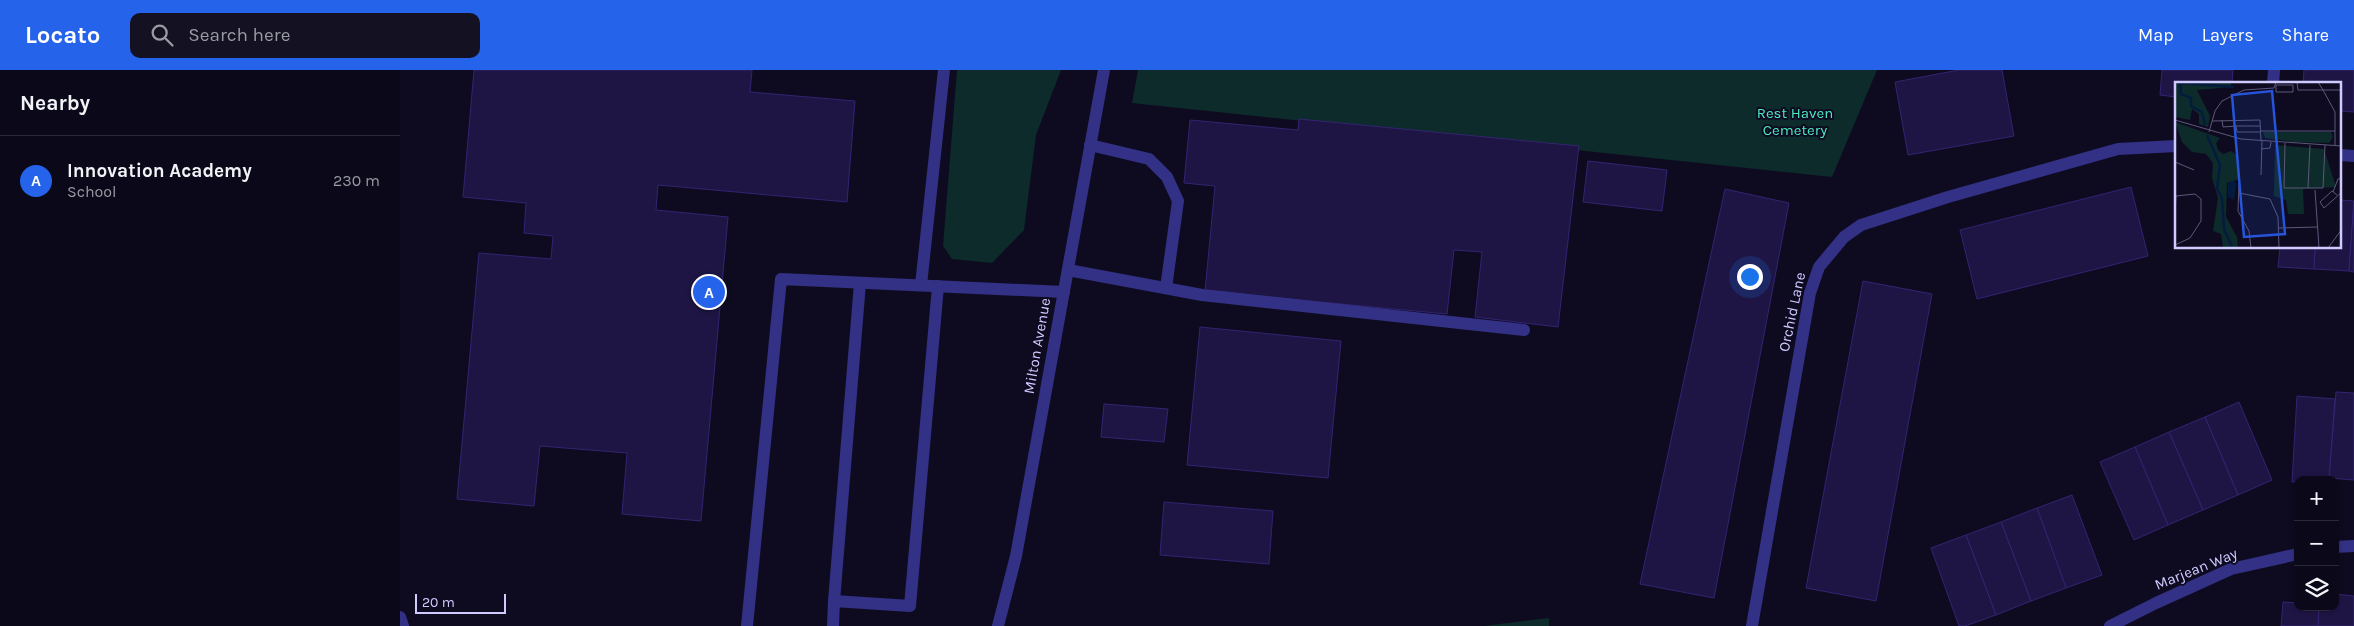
<!DOCTYPE html>
<meta charset="utf-8">
<style>
body{margin:0;font-family:Karla,sans-serif;background:#131122;color:#f1f3f6}
.controls{position:absolute;right:15px;bottom:15px;display:grid;overflow:hidden;border-radius:10px;box-shadow:0 1px 4px #0004}
.controls button{width:45px;height:45px;display:grid;place-items:center;padding:0;border:0;border-bottom:1px solid #2a2938;background:#0a0819;color:#f1f3f6;font:25px sans-serif}
.scale{position:absolute;left:15px;bottom:12px;width:91px;box-sizing:border-box;padding-left:5px;border:2px solid #d0cbff;border-top:0;font-size:14px;line-height:18px;white-space:nowrap;color:#d0cbff;-webkit-text-stroke:4px #0e0b21;paint-order:stroke}
.you{position:absolute;left:1349px;top:206px;width:18px;height:18px;margin:-12px;border:4px solid #fff;border-radius:50%;background:#1a73e8;box-shadow:0 0 0 8px #1a73e833}
.badge{display:grid;place-items:center;width:32px;height:32px;border-radius:50%;background:#2563eb;color:#fff;font-size:16px;font-weight:700}
.pin{position:absolute;translate:-50% -50%;border:2px solid #fff;box-shadow:0 1px 5px #0006}
.list{margin:0;padding:0;list-style:none}
h2{display:flex;justify-content:space-between;align-items:center;height:65px;margin:0;padding:0 20px;font-size:21px}
h2 small{font-size:16px;font-weight:400;color:#999aa2}
.list li{display:grid;grid-template-columns:32px 1fr auto;gap:15px;align-items:center;box-sizing:border-box;height:90px;padding:0 20px;border-top:1px solid #2a2938}
.list b{display:block;font-size:19px;white-space:nowrap}
.list p{margin:0;font-size:16px;white-space:nowrap;color:#999aa2}
.list em{font-size:16px;font-style:normal;color:#999aa2}
.icon{flex:none;width:28px;height:28px;fill:none;stroke:currentColor;stroke-width:2;stroke-linecap:round;stroke-linejoin:round}
.map{position:relative;flex:none;width:1954px;height:556px;overflow:hidden}
header{display:flex;align-items:center;gap:30px;box-sizing:border-box;height:70px;padding:0 25px;background:#2563eb;color:#fff}
header strong{font-size:24px}
nav{display:flex;gap:28px;margin-inline-start:auto;font-size:18px}
.search{width:350px;height:45px;background:#131122;display:flex;align-items:center;gap:12px;box-sizing:border-box;padding:0 18px;border-radius:10px;color:#999aa2;font-size:19px}
main{display:flex}
aside{flex:1;background:#0a0819}
.map>svg:first-child{display:block}
.green{fill:#0d2b2a}
.building{fill:#1e1544;stroke:#332472}
.lines{fill:none;stroke-linecap:round;stroke-linejoin:round}
.service{stroke:#333185;stroke-width:12}
.minor{stroke:#333185;stroke-width:12}
.tertiary{stroke:#333185;stroke-width:12}
.labels{text-anchor:middle;stroke-width:4;stroke-linejoin:round;paint-order:stroke}
.park-label{font-size:15px;fill:#4bebc0;stroke:#0e0b21}
.street-label{font-size:15px;fill:#d0cbff;stroke:#0e0b21}
.inset-river{fill:none;stroke:#041b40;stroke-width:2.5}
.inset-road{fill:none;stroke:#5c587a;stroke-width:1}
.view{fill:#2654da;fill-opacity:0.15;stroke:#2654da;stroke-width:2.5}
.inset-edge{fill:none;stroke:#d0cbff;stroke-width:2.5}
</style>
<header>
<strong>Locato</strong>
<div class="search"><svg class="icon" aria-label="search" viewBox="0 0 24 24"><circle cx="10" cy="10" r="6"/><path d="M15 15l6 6"/></svg>Search here</div>
<nav><a>Map</a><a>Layers</a><a>Share</a></nav>
</header>
<main>
<aside>
<h2>Nearby<small></small></h2>
<ul class="list">
<li><span class="badge">A</span><div><b>Innovation Academy</b><p>School</p></div><em>230 m</em></li>
</ul>
</aside>
<div class="map">
<svg width="1954" height="556" viewBox="0 0 1954 556">
<rect width="100%" height="100%" fill="#0e0b21"/>
<!-- green -->
<g class="green">
<polygon points="557,0 661,0 636,65 624,160 592,193 552,189 543,176"/>
<polygon points="738,0 1477,0 1432,107 732,33"/>
<polygon points="1149,548 1149,556 1084,556"/>
</g>
<!-- building -->
<g class="building">
<polygon points="74,0 352,0 350,22 455,31 447,132 258,115 256,140 328,147 301,451 222,444 227,383 140,376 134,436 57,429 79,183 151,189 153,166 124,163 126,133 63,127"/>
<polygon points="1559,0 1602,0 1614,66 1508,85 1495,12"/>
<polygon points="1762,0 1833,0 1832,14 1776,14 1776,27 1760,25"/>
<polygon points="1904,0 1954,0 1954,42 1940,41 1940,14 1903,14"/>
<polygon points="899,49 1179,76 1158,257 1075,247 1082,182 1054,180 1047,244 805,221 815,116 784,113 790,50 898,60"/>
<polygon points="1188,91 1267,100 1262,141 1183,132"/>
<polygon points="1731,117 1748,186 1577,229 1560,160"/>
<polygon points="1325,119 1389,133 1314,528 1240,514"/>
<polygon points="1940,130 1954,131 1949,201 1914,199 1915,178 1940,178"/>
<polygon points="1954,131 1954,202 1949,201"/>
<polygon points="1880,178 1915,178 1914,199 1878,197"/>
<polygon points="1463,211 1532,224 1476,531 1406,518"/>
<polygon points="800,257 941,271 928,408 787,395"/>
<polygon points="1936,322 1954,323 1954,410 1929,408"/>
<polygon points="1897,326 1935,329 1929,408 1933,410 1898,410 1898,412 1892,412"/>
<polygon points="1839,332 1872,410 1838,425 1805,347"/>
<polygon points="704,334 768,339 764,372 701,367"/>
<polygon points="1805,347 1838,425 1803,440 1769,362"/>
<polygon points="1769,362 1803,440 1768,455 1735,377"/>
<polygon points="1735,377 1768,455 1734,470 1700,392"/>
<polygon points="1672,425 1702,505 1666,518 1637,438"/>
<polygon points="764,432 873,441 869,494 760,485"/>
<polygon points="1637,438 1666,518 1631,531 1601,452"/>
<polygon points="1601,452 1631,531 1596,545 1566,465"/>
<polygon points="1566,465 1596,545 1565,556 1559,556 1531,478"/>
<polygon points="1935,524 1954,526 1954,556 1918,556 1919,537 1935,537"/>
<polygon points="1883,532 1898,533 1898,537 1919,537 1918,556 1881,556"/>
</g>
<g class="lines">
<!-- service -->
<g class="service">
<polyline points="690,75 749,89 767,107 778,131 766,218"/>
<polyline points="668,200 802,225 1124,260"/>
<polyline points="521,215 544,0"/>
<polyline points="434,531 460,213"/>
<polyline points="0,547 3,556"/>
<polyline points="347,556 381,209 664,222"/>
<polyline points="433,556 434,531 510,536 538,216"/>
</g>
<!-- minor -->
<g class="minor">
<polyline points="1873,14 1874,0"/>
<polyline points="1940,85 1954,86"/>
<polyline points="1935,477 1954,476"/>
<polyline points="1352,556 1410,223 1419,197 1444,167 1461,155 1548,127 1718,79 1776,76"/>
<polyline points="1710,556 1756,533 1831,499 1898,484"/>
</g>
<!-- tertiary -->
<polyline class="tertiary" points="598,556 616,486 704,0"/>
</g>
<g class="labels">
<!-- park labels -->
<g class="park-label">
<text x="1395" y="48">Rest Haven<tspan x="1395" dy="17">Cemetery</tspan></text>
</g>
<!-- street labels -->
<g class="street-label">
<text transform="translate(1392 242) rotate(-78)" y="5">Orchid Lane</text>
<text transform="translate(637 276) rotate(-80)" y="5">Milton Avenue</text>
<text transform="translate(1796 499) rotate(-22)" y="5">Marjean Way</text>
</g>
</g>
<!-- overview -->
<g transform="translate(1775 12)">
<rect width="166" height="166" fill="#0e0b21"/>
<path d="M 0,0 L 56,0 L 56,5 L 22,8 L 35,34 L 33,45 L 24,42 L 24,32 L 17,27 L 15,38 L 0,35 ZM 0,40 L 45,56 L 41,61 L 43,68 L 48,72 L 56,69 L 62,73 L 65,97 L 52,101 L 51,135 L 62,155 L 63,166 L 48,165 L 46,152 L 38,149 L 43,116 L 37,96 L 38,81 L 31,72 L 17,70 L 7,60 ZM 88,50 L 156,50 L 158,55 L 154,61 L 120,60 L 90,56 ZM 100,63 L 149,67 L 161,105 L 128,107 L 129,132 L 113,132 L 111,118 L 99,114 Z" fill="#0d2b2a"/>
<path d="M 58,99 L 61,101 L 59,118 L 53,115 L 53,101 Z" fill="#041b40"/>
<path class="inset-river" d="M 2,0 L 6,3 L 6,12 L 16,16 L 16,24 L 27,30 L 30,43M 6,1 L 59,5M 32,53 L 45,83 L 42,107 L 47,116 L 49,147 L 57,165"/>
<path class="inset-road" d="M 122,0 L 123,8 L 148,8 L 143,0M 101,3 L 118,3 L 118,10 L 101,10 ZM 0,38 L 66,57 L 167,64M 47,38 L 48,45 L 61,44 L 62,50 L 85,50M 37,39 L 85,38 L 86,59M 61,44 L 85,44M 85,49 L 160,49M 34,50 L 40,29 L 47,19 L 69,8 L 99,6 L 101,0M 110,61 L 109,106 L 148,106 L 150,63M 160,64 L 160,30 L 148,8 L 167,8M 86,67 L 95,66 L 96,60M 0,80 L 19,88M 86,93 L 87,59M 64,101 L 63,129 L 74,149 L 76,166M 133,106 L 135,63M 140,108 L 144,166M 158,110 L 163,97 L 167,96M 64,111 L 95,117 L 103,135 L 104,166M 162,113 L 157,109 L 145,120 L 149,126 L 167,110M 0,131 L 1,114 L 20,112 L 26,117 L 26,139 L 15,156 L 0,163M 104,146 L 142,145M 153,166 L 167,147"/>
<path class="view" d="M 97,9 L 110,152 L 69,155 L 57,13 Z"/>
<rect width="166" height="166" class="inset-edge"/>
</g>
</svg>
<div class="controls">
<button>+</button>
<button>−</button>
<button><svg class="icon" aria-label="layers" viewBox="0 0 24 24"><path d="M12 4l9 5-9 5-9-5zM3 14l9 5 9-5"/></svg></button>
</div>
<div class="scale">20 m</div>
<div class="you"></div>
<div class="pin badge" style="left:309px;top:222px">A</div>
</div>
</main>
